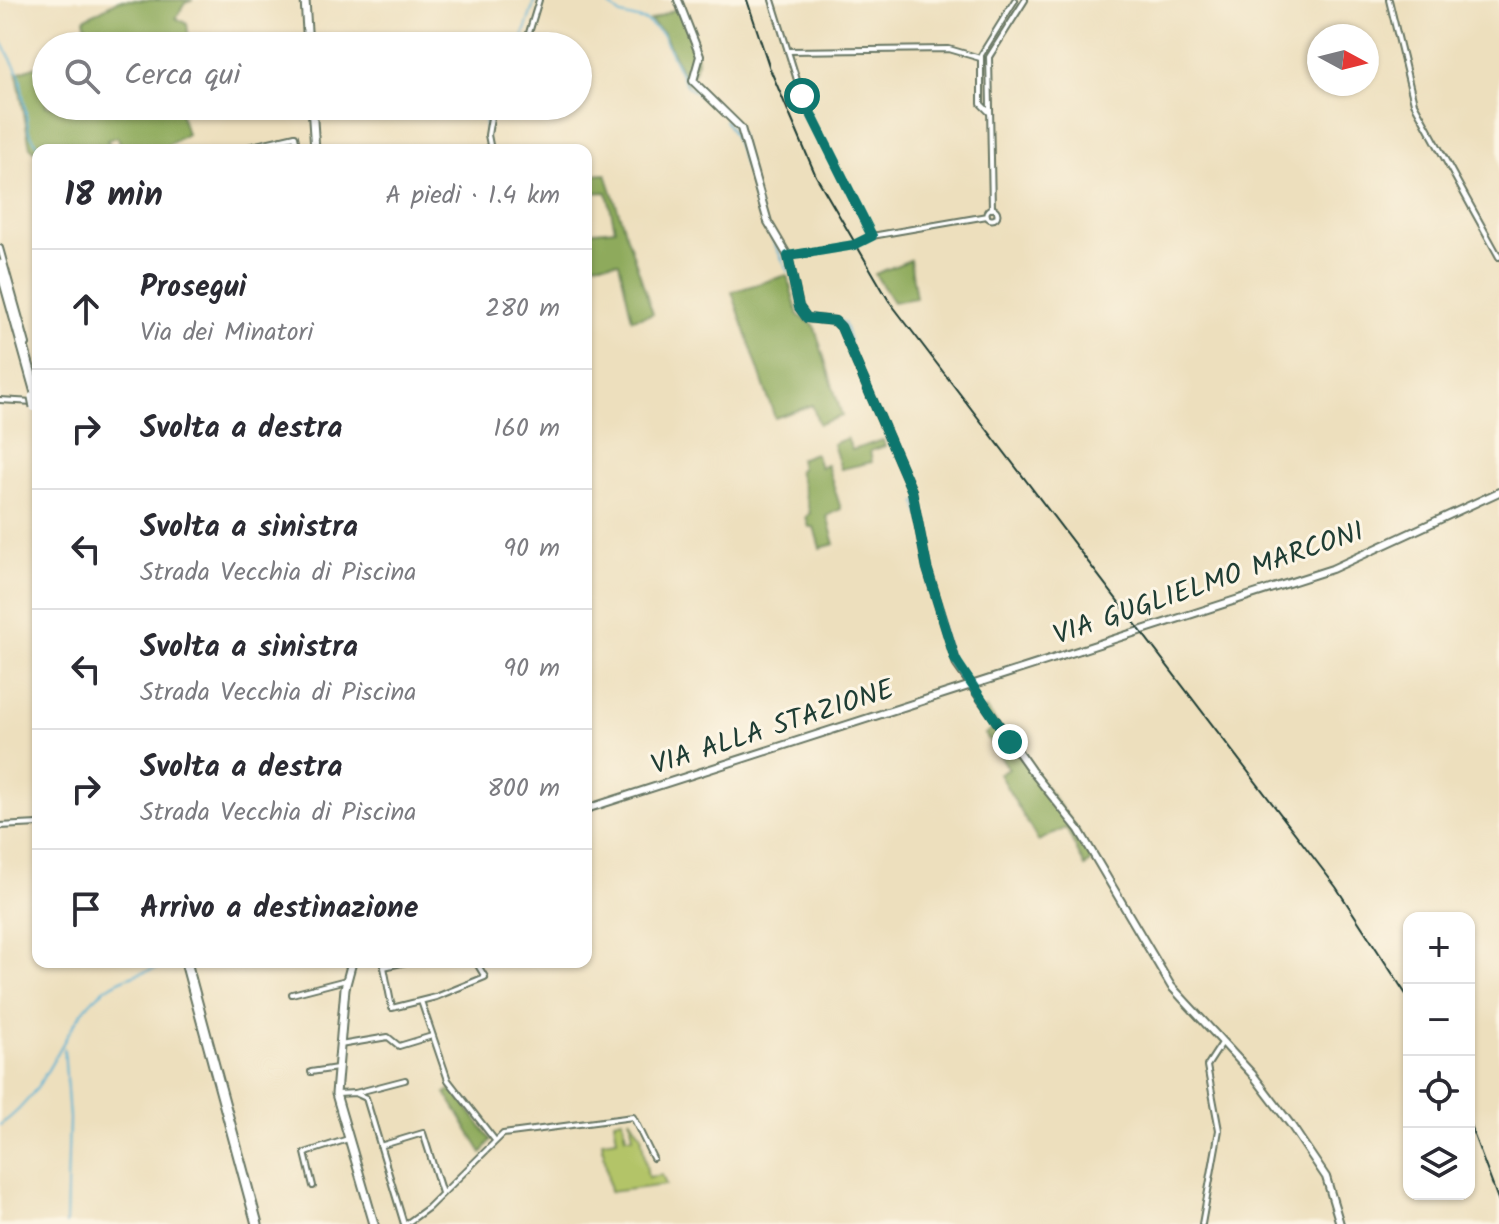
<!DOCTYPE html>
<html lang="it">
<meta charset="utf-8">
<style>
body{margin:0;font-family:Kalam,sans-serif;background:#f7f7f7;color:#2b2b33}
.controls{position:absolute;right:24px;bottom:24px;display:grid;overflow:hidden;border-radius:16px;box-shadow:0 2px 6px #0004}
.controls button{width:72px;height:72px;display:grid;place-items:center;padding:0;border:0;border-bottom:2px solid #e1e1e2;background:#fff;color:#2b2b33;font:40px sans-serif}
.compass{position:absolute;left:1307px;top:24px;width:72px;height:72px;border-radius:50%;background:#fff;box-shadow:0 2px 6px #0004;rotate:97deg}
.stop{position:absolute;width:24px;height:24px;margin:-18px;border:6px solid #0f766e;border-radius:50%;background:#fff}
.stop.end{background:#0f766e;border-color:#fff;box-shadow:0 2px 8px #0008}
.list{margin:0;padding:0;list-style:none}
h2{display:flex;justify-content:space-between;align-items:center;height:104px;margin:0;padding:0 32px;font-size:34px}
h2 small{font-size:26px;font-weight:400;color:#7c7c81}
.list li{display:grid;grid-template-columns:52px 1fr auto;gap:24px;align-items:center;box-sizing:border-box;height:120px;padding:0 32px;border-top:2px solid #e1e1e2}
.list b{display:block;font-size:30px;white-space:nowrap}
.list p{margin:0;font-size:26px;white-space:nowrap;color:#7c7c81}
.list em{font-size:26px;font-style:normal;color:#7c7c81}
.icon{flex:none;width:44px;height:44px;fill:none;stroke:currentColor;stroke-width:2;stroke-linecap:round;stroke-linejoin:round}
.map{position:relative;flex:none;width:1499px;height:1224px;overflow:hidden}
.search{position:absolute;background:#fff;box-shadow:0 2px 6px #0004;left:32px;top:32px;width:560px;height:88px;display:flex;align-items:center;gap:20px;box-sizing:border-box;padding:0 28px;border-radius:44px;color:#7c7c81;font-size:30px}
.panel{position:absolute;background:#fff;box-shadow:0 2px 6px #0004;left:32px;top:144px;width:560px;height:824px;border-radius:16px}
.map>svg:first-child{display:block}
.green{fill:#b3c467;stroke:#69804e;stroke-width:2}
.forest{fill:#8eaa5c;stroke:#567448;stroke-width:2}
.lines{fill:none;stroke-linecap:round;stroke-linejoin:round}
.stream{stroke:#56b0d4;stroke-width:2}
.minor-casing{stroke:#677664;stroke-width:8}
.tertiary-casing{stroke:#677664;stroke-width:10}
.secondary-casing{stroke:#677664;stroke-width:11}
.trunk-casing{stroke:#677664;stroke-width:13}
.minor{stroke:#fff;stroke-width:4}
.tertiary{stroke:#fff;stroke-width:6}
.secondary{stroke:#fff;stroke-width:7}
.trunk{stroke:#fff;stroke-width:9}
.rail{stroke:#1f3d34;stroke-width:2}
.trunk-bridge-casing{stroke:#677664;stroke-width:13;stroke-linecap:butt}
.trunk-bridge{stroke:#fff;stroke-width:9}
.route{stroke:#0f766e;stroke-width:10}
.labels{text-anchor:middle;stroke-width:6;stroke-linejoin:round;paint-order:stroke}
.street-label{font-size:28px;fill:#1f3d34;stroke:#fcf5e5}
</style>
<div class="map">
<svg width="1499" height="1224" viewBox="0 0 1499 1224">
<rect width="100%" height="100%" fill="#fcf5e5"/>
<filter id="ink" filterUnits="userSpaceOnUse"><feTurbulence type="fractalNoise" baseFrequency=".0125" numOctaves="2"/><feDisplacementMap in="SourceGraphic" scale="16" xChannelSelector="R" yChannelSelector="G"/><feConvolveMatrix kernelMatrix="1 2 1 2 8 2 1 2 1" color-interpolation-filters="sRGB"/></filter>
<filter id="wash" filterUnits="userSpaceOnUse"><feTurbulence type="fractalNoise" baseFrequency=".006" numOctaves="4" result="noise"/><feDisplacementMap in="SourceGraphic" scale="32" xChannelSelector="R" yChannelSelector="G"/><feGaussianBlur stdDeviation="1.8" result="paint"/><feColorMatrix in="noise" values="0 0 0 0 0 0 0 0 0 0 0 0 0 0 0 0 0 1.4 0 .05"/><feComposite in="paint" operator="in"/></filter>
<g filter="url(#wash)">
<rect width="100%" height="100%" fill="#eddfbd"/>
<!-- green -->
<polygon class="green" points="630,1118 641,1135 648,1177 662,1175 666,1185 610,1192 602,1141 617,1139 614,1121 623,1119 626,1137 633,1137"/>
<!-- forest -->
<g class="forest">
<polygon points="119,0 193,0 185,3 176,18 187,24 190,46 90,46 84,19"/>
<path d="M 677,8 C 688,31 709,62 687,83 L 663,32 L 650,21 Z"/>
<polygon points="46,63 46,106 178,106 187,134 159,150 124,150 117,137 107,140 113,150 38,150 38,154 30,147 17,73"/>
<polygon points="606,174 653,314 632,319 619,262 586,264 586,232 615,229 607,192 586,193 586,175"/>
<polygon points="910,260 916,298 893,302 875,274"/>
<polygon points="787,275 798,315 814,325 842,416 819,424 812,405 775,418 732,292"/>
<polygon points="847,438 852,450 883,440 885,446 870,451 872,462 841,469 833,444"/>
<polygon points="815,453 820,467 827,465 841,509 827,516 835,544 820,548 814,527 809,527 806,517 810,513 798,470 801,469 799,459"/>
<polygon points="986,709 1075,826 1093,858 1085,867 1066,828 1038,841 999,774 1009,769 985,734 992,729 982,712"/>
<polygon points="453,1088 491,1140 482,1153 446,1093"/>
</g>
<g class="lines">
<!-- stream -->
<g class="stream">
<polyline points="603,0 621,15 646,21 662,34 686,85 721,112"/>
<polyline points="0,38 20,76 29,132 41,150"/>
<polyline points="520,46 535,0"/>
<polyline points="725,120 734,136 755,195"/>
<polyline points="731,122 739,133 761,216 788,271"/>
<polyline points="488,150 484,116 489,106"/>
<polyline points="835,318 844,323 850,341"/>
<polyline points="917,502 920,515"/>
<polyline points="929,583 951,662 965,685"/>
<polyline points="968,690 975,699"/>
<polyline points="64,1048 69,1119 66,1224"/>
<path d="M 0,1125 C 56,1087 61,1017 110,986 C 129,974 158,968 180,962"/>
</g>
</g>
</g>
<g filter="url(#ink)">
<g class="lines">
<!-- minor casing -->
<g class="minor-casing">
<g id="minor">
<polyline points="772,0 802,96 872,236"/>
<polyline points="1389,0 1414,103 1499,257"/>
<polyline points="525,46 539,0"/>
<polyline points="788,51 949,49 980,58"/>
<polyline points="990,113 981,104 981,55 1015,0"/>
<polyline points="281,139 281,150"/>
<polyline points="235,150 295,136 298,150"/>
<polyline points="491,150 488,135 493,106"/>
<circle cx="992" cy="214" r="5.5"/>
<polyline points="992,209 989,57 1025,0"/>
<polyline points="0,248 27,344"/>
<polyline points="788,256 854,245 872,236 987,216"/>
<polyline points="0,400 33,402"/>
<polyline points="0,826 38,824"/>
<polyline points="384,967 392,1008 436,997 485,977 476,962"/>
<polyline points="384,967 406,962"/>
<polyline points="292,994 346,980"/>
<polyline points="421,1001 448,1080 494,1139"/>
<polyline points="340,1045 388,1037 399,1046 432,1036"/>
<polyline points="311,1072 337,1068"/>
<polyline points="355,1093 405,1080"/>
<polyline points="338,1094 355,1093 366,1098 404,1224"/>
<polyline points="380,1146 423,1133 442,1193"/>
<polyline points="313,1186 305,1153 348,1139"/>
<polyline points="406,1224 428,1208 503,1134 633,1117 653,1158"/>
<polyline points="1202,1224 1219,1130 1207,1066 1222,1043"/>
</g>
</g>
<!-- tertiary casing -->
<g class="tertiary-casing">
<g id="tertiary">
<polyline points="678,0 700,56 693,81 741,128 768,222 788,256 799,307 807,318 835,321 841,327 912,491 927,568 957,665 1031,770 1079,830 1171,986 1253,1075 1291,1125 1326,1177 1340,1224"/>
<polyline points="586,809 1332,569 1499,492"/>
</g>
</g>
<!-- secondary casing -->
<g class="secondary-casing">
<g id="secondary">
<polyline points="305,0 308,46"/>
<polyline points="312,106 315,150"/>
<polyline points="352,962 345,988 336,1094 374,1224"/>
</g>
</g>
<!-- trunk casing -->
<g class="trunk-casing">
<g id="trunk">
<polyline points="0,265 38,400"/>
<polyline points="186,962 257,1224"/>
</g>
</g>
<!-- minor -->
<use href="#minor" class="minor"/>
<!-- tertiary -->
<use href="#tertiary" class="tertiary"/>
<!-- secondary -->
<use href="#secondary" class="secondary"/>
<!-- trunk -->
<use href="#trunk" class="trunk"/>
<!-- rail -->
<g class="rail">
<polyline points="747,0 770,69 816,176 889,301 1336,887 1409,999"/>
<polyline points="1469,1122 1499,1202"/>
</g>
<!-- trunk-bridge casing -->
<g class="trunk-bridge-casing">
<polyline id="trunk-bridge" points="33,397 35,407"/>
</g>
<!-- trunk-bridge -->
<use href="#trunk-bridge" class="trunk-bridge"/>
</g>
</g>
<g class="lines" filter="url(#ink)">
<!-- route -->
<polyline class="route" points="802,96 872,236 854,245 788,256 799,307 807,318 835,321 841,327 912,491 927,568 955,659 1010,742"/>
</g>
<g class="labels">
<!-- street labels -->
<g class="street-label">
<text transform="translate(1208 582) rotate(-19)" y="10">VIA GUGLIELMO MARCONI</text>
<text transform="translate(772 726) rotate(-18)" y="10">VIA ALLA STAZIONE</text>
</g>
</g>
</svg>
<div class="controls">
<button>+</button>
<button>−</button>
<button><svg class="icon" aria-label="locate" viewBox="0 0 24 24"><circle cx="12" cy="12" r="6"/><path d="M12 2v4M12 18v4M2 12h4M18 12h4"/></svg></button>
<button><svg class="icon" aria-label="layers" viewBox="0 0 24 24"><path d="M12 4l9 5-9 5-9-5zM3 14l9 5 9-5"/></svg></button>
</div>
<svg class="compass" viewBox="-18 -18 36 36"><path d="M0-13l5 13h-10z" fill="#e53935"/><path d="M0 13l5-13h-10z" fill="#7c7c81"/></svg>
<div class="stop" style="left:802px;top:96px"></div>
<div class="stop end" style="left:1010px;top:742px"></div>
<div class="search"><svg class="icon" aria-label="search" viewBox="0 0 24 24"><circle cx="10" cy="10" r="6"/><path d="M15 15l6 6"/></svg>Cerca qui</div>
<section class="panel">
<h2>18 min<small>A piedi · 1.4 km</small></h2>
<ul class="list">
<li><svg class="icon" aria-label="ahead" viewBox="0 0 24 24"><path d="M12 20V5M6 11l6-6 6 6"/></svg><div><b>Prosegui</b><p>Via dei Minatori</p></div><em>280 m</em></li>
<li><svg class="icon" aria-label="right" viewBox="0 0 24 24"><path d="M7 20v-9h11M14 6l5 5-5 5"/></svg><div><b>Svolta a destra</b></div><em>160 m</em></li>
<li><svg class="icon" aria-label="left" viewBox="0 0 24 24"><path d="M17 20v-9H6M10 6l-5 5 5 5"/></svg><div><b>Svolta a sinistra</b><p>Strada Vecchia di Piscina</p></div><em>90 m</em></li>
<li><svg class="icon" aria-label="left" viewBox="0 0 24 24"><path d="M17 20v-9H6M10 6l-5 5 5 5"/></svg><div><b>Svolta a sinistra</b><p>Strada Vecchia di Piscina</p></div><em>90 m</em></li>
<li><svg class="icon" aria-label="right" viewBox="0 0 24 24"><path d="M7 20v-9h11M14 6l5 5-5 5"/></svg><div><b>Svolta a destra</b><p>Strada Vecchia di Piscina</p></div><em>800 m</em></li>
<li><svg class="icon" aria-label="arrive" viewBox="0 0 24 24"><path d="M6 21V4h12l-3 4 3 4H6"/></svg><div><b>Arrivo a destinazione</b></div></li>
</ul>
</section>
</div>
